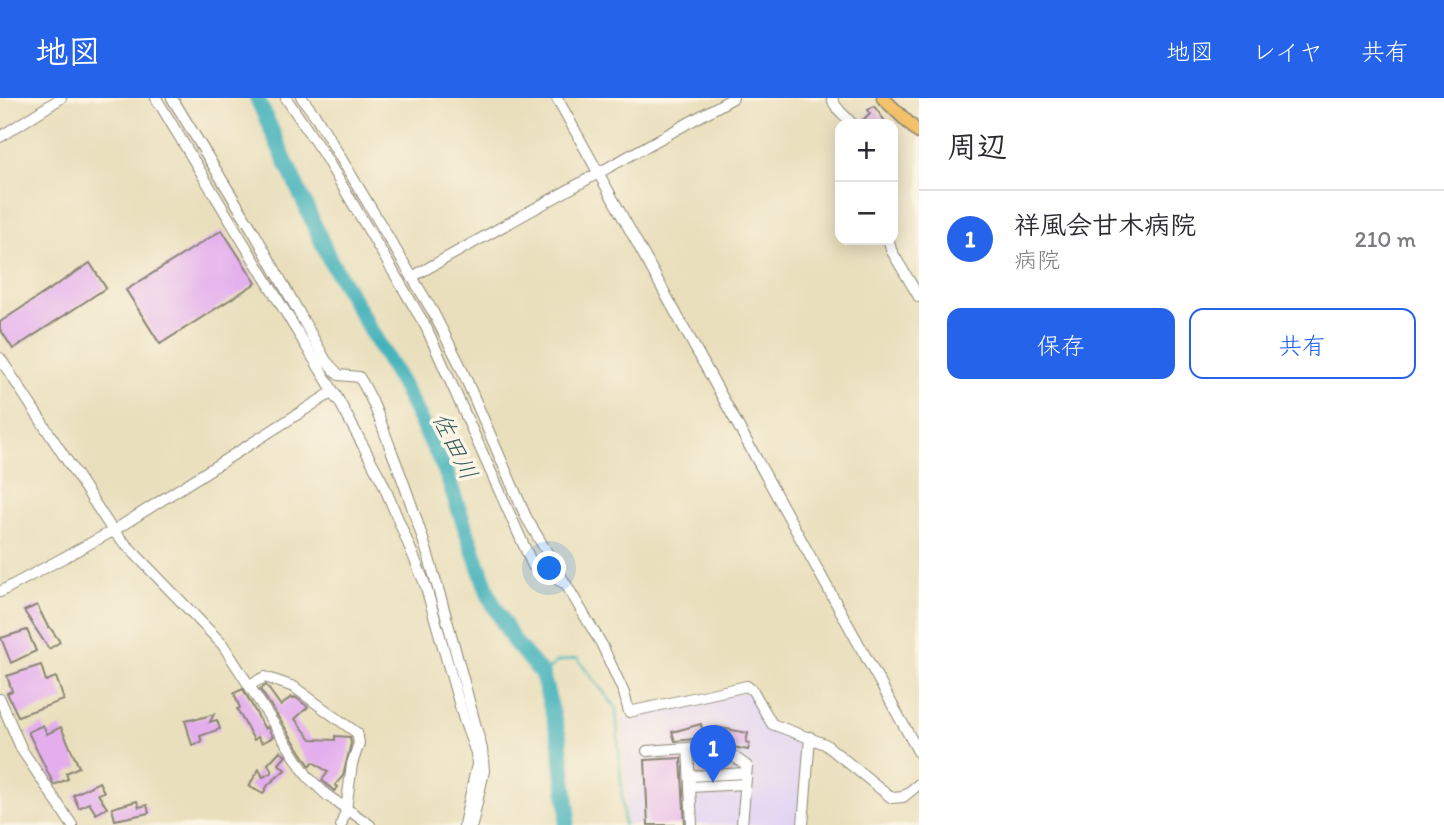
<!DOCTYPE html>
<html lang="ja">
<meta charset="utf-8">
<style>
body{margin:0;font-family:Itim,"Klee One",sans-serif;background:#f7f7f7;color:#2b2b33}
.controls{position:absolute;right:21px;top:21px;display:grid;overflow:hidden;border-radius:14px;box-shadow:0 4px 18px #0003}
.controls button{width:63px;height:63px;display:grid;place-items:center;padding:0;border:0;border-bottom:2px solid #e1e1e2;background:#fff;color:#2b2b33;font:35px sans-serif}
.you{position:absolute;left:550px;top:471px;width:24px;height:24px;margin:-18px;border:5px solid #fff;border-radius:50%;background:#1a73e8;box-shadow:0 0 0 10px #1a73e833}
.badge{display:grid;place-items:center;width:46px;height:46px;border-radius:50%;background:#2563eb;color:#fff;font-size:23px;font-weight:700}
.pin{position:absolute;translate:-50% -58px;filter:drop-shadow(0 2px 4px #0008)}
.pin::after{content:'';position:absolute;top:37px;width:24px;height:21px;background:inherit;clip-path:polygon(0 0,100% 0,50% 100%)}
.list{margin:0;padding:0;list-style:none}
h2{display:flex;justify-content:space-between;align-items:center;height:91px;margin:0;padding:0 28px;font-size:30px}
h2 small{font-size:23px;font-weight:400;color:#7c7c81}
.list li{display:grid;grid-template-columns:46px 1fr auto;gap:21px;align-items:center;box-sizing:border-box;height:98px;padding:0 28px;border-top:2px solid #e1e1e2}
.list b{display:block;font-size:26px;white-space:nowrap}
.list p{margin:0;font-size:23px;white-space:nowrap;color:#7c7c81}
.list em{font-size:23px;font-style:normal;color:#7c7c81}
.actions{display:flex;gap:14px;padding:21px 28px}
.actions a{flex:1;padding:16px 0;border:2px solid #2563eb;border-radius:14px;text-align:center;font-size:24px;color:#2563eb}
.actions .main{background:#2563eb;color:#fff}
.map{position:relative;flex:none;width:919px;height:727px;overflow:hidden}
header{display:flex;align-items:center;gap:42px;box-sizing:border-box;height:98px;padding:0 35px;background:#2563eb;color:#fff}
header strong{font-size:33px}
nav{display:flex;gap:38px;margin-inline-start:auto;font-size:24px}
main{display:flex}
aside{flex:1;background:#fff}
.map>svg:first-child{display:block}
.built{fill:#e1d4f4}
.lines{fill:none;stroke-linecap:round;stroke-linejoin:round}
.stream{stroke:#41b1ba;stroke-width:2.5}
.river{stroke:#41b1ba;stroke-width:16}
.building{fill:#e3adee}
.minor-casing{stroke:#8a8574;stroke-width:12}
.major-casing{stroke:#8a8574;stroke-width:15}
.minor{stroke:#fff;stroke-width:10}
.major{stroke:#f3c26a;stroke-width:12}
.labels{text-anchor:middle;stroke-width:7;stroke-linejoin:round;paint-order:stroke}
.water-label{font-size:24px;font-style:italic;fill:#335a5d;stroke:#fcf5e5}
</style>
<header>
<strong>地図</strong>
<nav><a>地図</a><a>レイヤ</a><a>共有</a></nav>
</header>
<main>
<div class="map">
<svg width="919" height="727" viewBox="0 0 919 727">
<rect width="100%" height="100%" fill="#fcf5e5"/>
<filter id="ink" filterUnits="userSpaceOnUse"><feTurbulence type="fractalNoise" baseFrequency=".0143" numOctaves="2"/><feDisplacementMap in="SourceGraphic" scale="14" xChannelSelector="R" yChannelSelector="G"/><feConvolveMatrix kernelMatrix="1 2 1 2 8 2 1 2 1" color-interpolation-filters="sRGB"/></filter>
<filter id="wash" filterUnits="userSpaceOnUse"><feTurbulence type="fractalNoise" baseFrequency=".00686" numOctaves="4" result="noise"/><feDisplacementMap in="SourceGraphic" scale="28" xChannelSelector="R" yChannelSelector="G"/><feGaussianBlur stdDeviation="1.57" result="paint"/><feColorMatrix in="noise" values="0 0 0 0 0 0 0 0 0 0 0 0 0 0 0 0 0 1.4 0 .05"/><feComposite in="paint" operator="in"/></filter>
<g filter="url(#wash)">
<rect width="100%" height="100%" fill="#e9dfbc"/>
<!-- built -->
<polygon class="built" points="747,593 771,631 804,643 797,727 627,727 623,620"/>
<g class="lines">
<!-- stream -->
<polyline class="stream" points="542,576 557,564 577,560 616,610 624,727"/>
<!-- river -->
<polyline class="river" points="257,0 330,162 405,292 445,372 490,500 513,542 542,576 559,639 568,713 566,727"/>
</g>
<g id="blocks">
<!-- building -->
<g class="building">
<polygon points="874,8 887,26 859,26 870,15 868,12"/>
<polygon points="222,132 256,185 160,246 126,192"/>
<polygon points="90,165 106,190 13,251 0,231 0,224"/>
<polygon points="37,507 48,529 49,528 60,544 49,551 24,513"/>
<polygon points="27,532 36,553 11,565 1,540"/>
<polygon points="41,567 46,583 56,579 64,602 18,618 7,595 12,593 7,578"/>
<polygon points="266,587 281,608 291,599 293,601 295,599 308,609 295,621 311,641 335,642 335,638 350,639 351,645 343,678 335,687 338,689 334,693 322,682 328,674 313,664 310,668 260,591"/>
<polygon points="243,591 265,631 267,629 273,639 262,645 258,639 254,642 237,611 240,610 234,595"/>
<polygon points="214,616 210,624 217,622 220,631 200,638 202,644 192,647 185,622 194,620 194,622"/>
<polygon points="701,626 704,640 675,643 672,634"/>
<polygon points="43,627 47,636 61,629 79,669 66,675 68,681 54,687 28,634"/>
<polygon points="716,629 748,635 746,644 750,645 748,652 733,649 724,643 714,641"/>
<polygon points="280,653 286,658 279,666 285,672 268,687 263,696 249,688 259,671 263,679 272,674 268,666"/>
<polygon points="681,660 685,727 648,727 645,662"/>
<polygon points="99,684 104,694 98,696 107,710 96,716 89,705 79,710 73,697"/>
<polygon points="137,703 139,709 147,707 149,715 115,722 112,710"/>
</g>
</g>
</g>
<g filter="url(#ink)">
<use href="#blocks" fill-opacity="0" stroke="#8a8574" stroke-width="2"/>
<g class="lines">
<!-- minor casing -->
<g class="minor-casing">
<g id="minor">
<polyline points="156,0 338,301 382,383 425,486 464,622 476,655 477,666 464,727"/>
<path d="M 172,0 L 255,136 L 326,263 L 339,277 L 359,279 C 374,302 383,331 393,357 C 431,453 455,552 482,651 L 484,673 L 472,727"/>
<polyline points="286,0 324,57 426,229 533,468 562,484"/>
<polyline points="302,0 317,20 433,214 459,265 526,419 602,547 624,595 629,614 747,588 753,593 772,626 825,646 892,700 903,699 919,686"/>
<polyline points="557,0 919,655"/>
<path d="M 832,0 C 835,12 845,16 852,26"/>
<polyline points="0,39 61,0"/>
<polyline points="889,142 891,152 919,199"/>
<polyline points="412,179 733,0"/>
<polyline points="0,260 113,433 223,547 308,679 328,698 370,727"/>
<polyline points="0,494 113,433 331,295 337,301"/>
<polyline points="249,587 265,579 294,589 357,635 359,645 352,666 346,712 341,727"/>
<polyline points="0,601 22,652 72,727"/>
<polyline points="688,650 692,727"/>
<polyline points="647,653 714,648 722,650 747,668 742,727"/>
<polyline points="690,678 746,675"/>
<polyline points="690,689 745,686"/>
<polyline points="803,727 810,639"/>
</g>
</g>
<!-- major casing -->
<g class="major-casing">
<polyline id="major" points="883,0 919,35"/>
</g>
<!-- minor -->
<use href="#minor" class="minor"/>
<!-- major -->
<use href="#major" class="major"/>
</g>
</g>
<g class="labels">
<!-- water labels -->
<g class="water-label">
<text transform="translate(455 348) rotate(64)" y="8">佐田川</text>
</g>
</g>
</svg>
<div class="controls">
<button>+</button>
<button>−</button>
</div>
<div class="you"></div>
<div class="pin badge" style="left:713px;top:685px">1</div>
</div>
<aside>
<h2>周辺<small></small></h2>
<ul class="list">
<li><span class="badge">1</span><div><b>祥風会甘木病院</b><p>病院</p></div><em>210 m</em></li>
</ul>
<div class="actions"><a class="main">保存</a><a>共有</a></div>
</aside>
</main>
